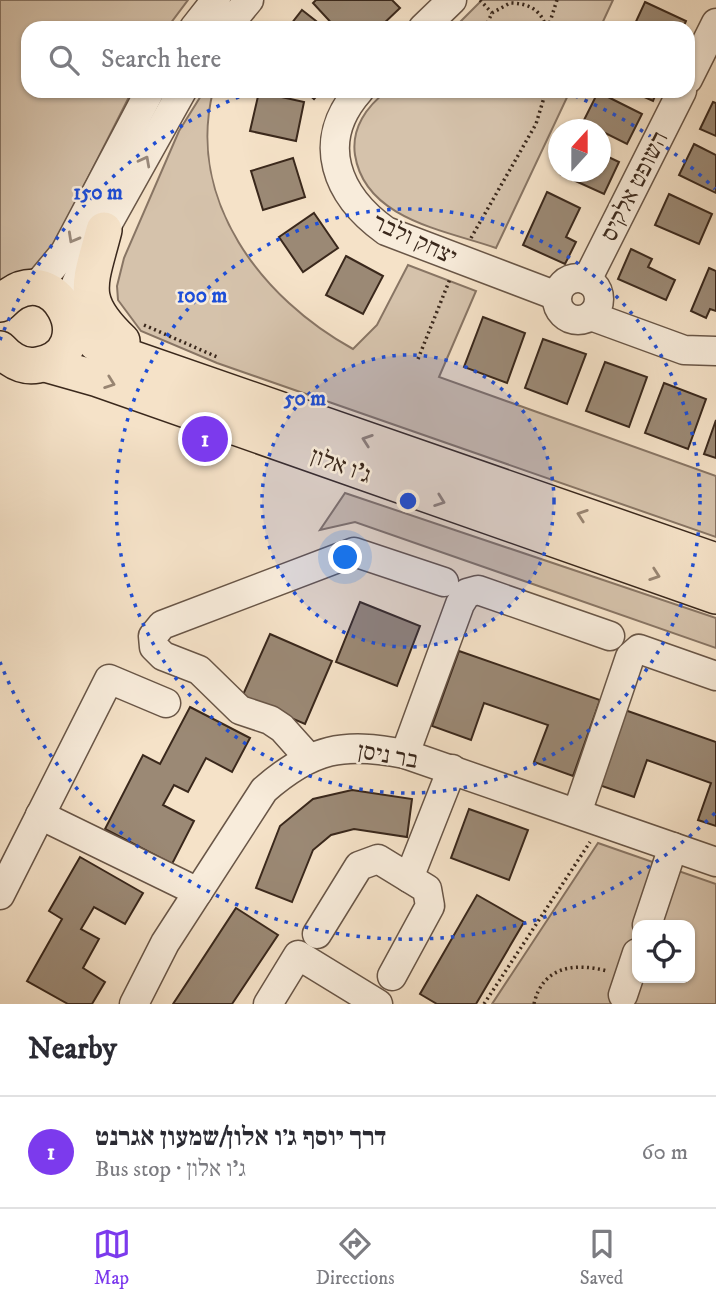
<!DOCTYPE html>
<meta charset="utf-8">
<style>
body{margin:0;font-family:"IM FELL DW Pica","Frank Ruhl Libre",serif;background:#f2f2f3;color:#2b2b33}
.controls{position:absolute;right:21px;bottom:21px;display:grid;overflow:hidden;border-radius:14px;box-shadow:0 2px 5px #0004}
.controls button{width:63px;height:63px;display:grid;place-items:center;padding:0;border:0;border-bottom:2px solid #e1e1e2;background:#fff;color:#2b2b33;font:35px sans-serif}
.compass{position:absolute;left:548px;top:119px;width:63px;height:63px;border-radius:50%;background:#fff;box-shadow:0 2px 5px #0004;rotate:21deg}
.you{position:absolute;left:346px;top:558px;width:24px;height:24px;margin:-18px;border:5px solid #fff;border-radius:50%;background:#1a73e8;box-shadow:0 0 0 10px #1a73e833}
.badge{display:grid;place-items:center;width:46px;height:46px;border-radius:50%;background:#7c3aed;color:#fff;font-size:23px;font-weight:700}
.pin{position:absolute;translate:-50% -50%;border:4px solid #fff;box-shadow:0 2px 7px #0006}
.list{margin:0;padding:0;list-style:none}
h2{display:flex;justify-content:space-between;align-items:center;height:91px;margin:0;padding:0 28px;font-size:30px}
h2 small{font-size:23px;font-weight:400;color:#7c7c81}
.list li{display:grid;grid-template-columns:46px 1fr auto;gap:21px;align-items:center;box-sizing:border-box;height:112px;padding:0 28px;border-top:2px solid #e1e1e2}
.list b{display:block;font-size:26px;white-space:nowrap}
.list p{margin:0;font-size:23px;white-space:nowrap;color:#7c7c81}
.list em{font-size:23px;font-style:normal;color:#7c7c81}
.icon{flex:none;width:38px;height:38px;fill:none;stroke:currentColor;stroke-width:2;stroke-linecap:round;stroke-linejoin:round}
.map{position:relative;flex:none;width:716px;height:1004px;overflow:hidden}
.search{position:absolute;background:#fff;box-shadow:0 2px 5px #0004;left:21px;right:21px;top:21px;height:77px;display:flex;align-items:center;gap:18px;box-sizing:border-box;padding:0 24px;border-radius:21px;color:#7c7c81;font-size:26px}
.sheet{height:203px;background:#fff}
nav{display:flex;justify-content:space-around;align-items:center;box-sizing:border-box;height:98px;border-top:2px solid #e1e1e2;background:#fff;font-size:19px;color:#7c7c81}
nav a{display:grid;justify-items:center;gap:4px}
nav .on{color:#7c3aed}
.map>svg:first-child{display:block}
.green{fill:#d5c2ab;stroke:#887564;stroke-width:2;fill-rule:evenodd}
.building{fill:#9b8975;stroke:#3a281c;stroke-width:2}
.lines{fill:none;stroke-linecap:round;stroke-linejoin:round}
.minor-casing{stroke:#695647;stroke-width:31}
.major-casing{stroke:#3a281c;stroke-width:38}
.path{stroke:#3a281c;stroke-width:3.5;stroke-dasharray:2 3.5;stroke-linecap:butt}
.minor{stroke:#f8ecdb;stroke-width:28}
.major{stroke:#f5e2c8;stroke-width:35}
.oneway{stroke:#998a7c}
.oneway2{stroke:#988572}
.ring{fill:none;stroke:#1d4ed8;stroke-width:3.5;stroke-dasharray:3.5 7}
.labels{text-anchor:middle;stroke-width:5;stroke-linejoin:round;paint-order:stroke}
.street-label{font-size:24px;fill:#3a281c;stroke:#f8ecdb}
.centre{fill:#1d4ed8;stroke:#f8ecdb;stroke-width:3.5}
.ring-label{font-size:21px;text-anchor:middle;font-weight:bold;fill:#1d4ed8;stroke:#f8ecdb;stroke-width:5;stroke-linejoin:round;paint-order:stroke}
</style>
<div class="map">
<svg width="716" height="1004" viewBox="0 0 716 1004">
<rect width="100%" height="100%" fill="#f5e2c8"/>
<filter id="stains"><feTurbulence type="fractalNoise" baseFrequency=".00286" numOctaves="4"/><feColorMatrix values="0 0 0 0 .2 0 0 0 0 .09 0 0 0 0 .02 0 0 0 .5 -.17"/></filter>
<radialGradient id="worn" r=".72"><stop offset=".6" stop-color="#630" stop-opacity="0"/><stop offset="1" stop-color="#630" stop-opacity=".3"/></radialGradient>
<!-- green -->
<g class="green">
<polygon points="0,0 188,0 167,28 28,28 28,91 132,91 55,243 26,277 0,281"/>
<polygon points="482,0 613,0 600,28 454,28"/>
<path d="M 204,91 L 213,91 C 186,201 262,299 353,349 L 377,325 L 408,265 L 476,291 L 439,377 L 716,476 L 716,537 L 217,363 L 141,331 L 118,300 L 117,286 L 124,258 L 179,131 Z"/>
<path d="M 387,91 L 570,91 L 496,248 C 444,230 365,219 355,155 C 351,128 367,106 387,91 Z"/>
<polygon points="345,493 716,618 716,648 355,522 320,530"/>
<path d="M 598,843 L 716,884 L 716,1004 L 492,1004 ZM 637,925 L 690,925 L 690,978 L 637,978 Z"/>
</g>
<!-- building -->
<g class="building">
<polygon points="316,0 392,0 400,8 379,28 336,28 313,3"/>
<polygon points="645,2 686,21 683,28 633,28"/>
<polygon points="302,10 325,28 288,28"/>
<polygon points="305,91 321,91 314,99"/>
<polygon points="631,91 657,91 653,101"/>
<polygon points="259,92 304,102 296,141 250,131"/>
<polygon points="598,92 642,114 627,144 583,122"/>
<polygon points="713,102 716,103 716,136 700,129"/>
<polygon points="694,144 716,155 716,193 679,175"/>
<polygon points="600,153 619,162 604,194 560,174 600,172"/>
<polygon points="293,158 305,197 263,210 251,171"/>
<polygon points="547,192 580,208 566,237 576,242 565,264 523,245"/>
<polygon points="669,194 712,214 699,244 655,225"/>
<polygon points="314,213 338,248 303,272 279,237"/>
<polygon points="631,249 652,259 648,267 675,280 666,300 618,279"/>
<polygon points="346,256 383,276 363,314 326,295"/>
<polygon points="709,268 716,271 716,311 710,309 706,318 691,311"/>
<polygon points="483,317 525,333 507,383 464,367"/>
<polygon points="543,339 586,354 567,404 525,388"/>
<polygon points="605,362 647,377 629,427 586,411"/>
<polygon points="664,383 706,399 688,449 645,433"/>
<polygon points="716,420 716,458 704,454"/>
<polygon points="360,602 420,626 397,686 336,662"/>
<polygon points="270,634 332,661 305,724 242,697"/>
<polygon points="459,651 600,700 573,776 534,762 548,725 484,703 471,740 432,726"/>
<polygon points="190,707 250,738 232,772 206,758 188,792 174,785 163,805 194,821 172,864 105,829 143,755 160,764"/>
<polygon points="622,709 716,742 716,826 698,820 711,783 647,760 634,797 596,784"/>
<polygon points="352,790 412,799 407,837 354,829 331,835 313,850 292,902 256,888 280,826 313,799"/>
<polygon points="469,809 528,830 509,880 451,858"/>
<polygon points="80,857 143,893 125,924 94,907 81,929 99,939 83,968 105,982 92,1004 68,1004 27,981 62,919 49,911"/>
<polygon points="477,895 524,922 476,1004 437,1004 420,994"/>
<polygon points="236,908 278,935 232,1004 173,1004"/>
</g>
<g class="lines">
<!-- minor casing -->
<g class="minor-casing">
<g id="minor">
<polyline points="194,28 216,0"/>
<polyline points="226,28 249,0"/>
<polyline points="423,28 452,0"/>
<polyline points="688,79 716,23"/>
<path d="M 359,91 C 314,142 337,196 386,231 L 557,296"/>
<circle cx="578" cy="299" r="21"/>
<polyline points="587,280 682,91"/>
<polyline points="35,288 65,252 150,91"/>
<polyline points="66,307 82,270 182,91"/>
<polyline points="591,316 684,350 716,351"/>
<polyline points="405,754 460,604 467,593 478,590 610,636"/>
<polyline points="308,757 282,728 270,720 240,710 199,670 163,656 154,647 153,636 162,625 354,552 444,582"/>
<polyline points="577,813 630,657 639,649 716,676"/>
<polyline points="40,815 198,892"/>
<polyline points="409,878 452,769"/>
<polyline points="0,895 109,679 166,703"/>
<polyline points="647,925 673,847"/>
<polyline points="317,934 359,866 378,859 427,889 430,906 392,976"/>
<polyline points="623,995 637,953"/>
<path d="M 134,1004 L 165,943 L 264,790 C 312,748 343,742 405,754 L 716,862"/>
<polyline points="268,1004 298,955 378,1004"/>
</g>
</g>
<!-- major casing -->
<g class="major-casing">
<g id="major">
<path d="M 104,230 C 90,285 78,299 122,341"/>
<path d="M 0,304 C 54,247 106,353 38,365 C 23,368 10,360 0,349"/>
<polyline points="69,315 96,343 114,352 716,561"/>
<polyline points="45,364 98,379 716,596"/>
</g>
</g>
<!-- path -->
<g class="path">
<polyline points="480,0 492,13"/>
<path d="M 485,28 L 492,13 L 510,3 C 528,3 542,10 546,28"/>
<polyline points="548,28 557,0"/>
<polyline points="471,238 536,124 546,91"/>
<polyline points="144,325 217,357"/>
<polyline points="418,359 450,279"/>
<polyline points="484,1004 590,842"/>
<path d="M 534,1004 C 542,967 574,962 607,971"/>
</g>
<!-- minor -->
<use href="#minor" class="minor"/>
<!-- major -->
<use href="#major" class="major"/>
</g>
<!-- one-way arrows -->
<defs><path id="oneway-chevron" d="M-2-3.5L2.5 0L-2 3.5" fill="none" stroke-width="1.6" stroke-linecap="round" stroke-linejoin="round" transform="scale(1.75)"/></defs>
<g class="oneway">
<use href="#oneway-chevron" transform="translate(145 161) rotate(-62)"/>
<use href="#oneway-chevron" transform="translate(73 238) rotate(119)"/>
</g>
<g class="oneway2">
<use href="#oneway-chevron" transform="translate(110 383) rotate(20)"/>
<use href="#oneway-chevron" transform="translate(367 440) rotate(-161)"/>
<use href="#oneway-chevron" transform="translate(440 501) rotate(20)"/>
<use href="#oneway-chevron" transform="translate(582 515) rotate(-161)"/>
<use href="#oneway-chevron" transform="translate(655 575) rotate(19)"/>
</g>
<!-- distance rings -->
<circle cx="408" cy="501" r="146" fill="#1d4ed8" fill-opacity=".12"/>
<g class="ring">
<circle cx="408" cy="501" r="146"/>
<circle cx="408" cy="501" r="292"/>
<path d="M715 813A438 438 0 0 1 0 662M0 340A438 438 0 0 1 251 92M565 92A438 438 0 0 1 715 189"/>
</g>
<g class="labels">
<!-- street labels -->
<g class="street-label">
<text transform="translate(634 186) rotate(-63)" y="8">השופט אלקיס</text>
<text transform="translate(415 239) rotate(25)" y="8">יצחק ולבר</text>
<text transform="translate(341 465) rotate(20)" y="8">ג'ו אלון</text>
<text transform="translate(388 755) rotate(10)" y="8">בר ניסן</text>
</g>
</g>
<circle cx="408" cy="501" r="10" class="centre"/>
<g class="ring-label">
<text x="98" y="199">150 m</text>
<text x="202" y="302">100 m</text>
<text x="305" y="405">50 m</text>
</g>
<rect width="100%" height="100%" filter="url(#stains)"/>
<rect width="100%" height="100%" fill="url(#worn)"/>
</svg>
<div class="controls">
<button><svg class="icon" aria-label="locate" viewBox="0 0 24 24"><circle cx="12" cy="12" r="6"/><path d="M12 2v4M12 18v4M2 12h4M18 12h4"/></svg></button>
</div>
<svg class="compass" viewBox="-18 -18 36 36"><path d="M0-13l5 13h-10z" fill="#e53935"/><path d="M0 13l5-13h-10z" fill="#7c7c81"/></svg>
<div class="you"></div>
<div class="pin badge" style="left:205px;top:439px">1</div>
<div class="search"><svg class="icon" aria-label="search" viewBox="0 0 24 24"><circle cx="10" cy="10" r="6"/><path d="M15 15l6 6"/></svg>Search here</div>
</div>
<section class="sheet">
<h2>Nearby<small></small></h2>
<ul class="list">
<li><span class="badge">1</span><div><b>דרך יוסף ג׳ו אלון/שמעון אגרנט</b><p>Bus stop · ג'ו אלון</p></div><em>60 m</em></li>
</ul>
</section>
<nav>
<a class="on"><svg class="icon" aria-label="map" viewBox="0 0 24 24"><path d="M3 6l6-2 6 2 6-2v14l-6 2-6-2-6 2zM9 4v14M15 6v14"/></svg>Map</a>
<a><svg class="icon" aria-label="directions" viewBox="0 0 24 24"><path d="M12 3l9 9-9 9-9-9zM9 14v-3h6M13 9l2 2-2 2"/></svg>Directions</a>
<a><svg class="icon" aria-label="saved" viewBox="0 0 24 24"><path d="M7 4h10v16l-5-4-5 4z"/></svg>Saved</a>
</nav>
